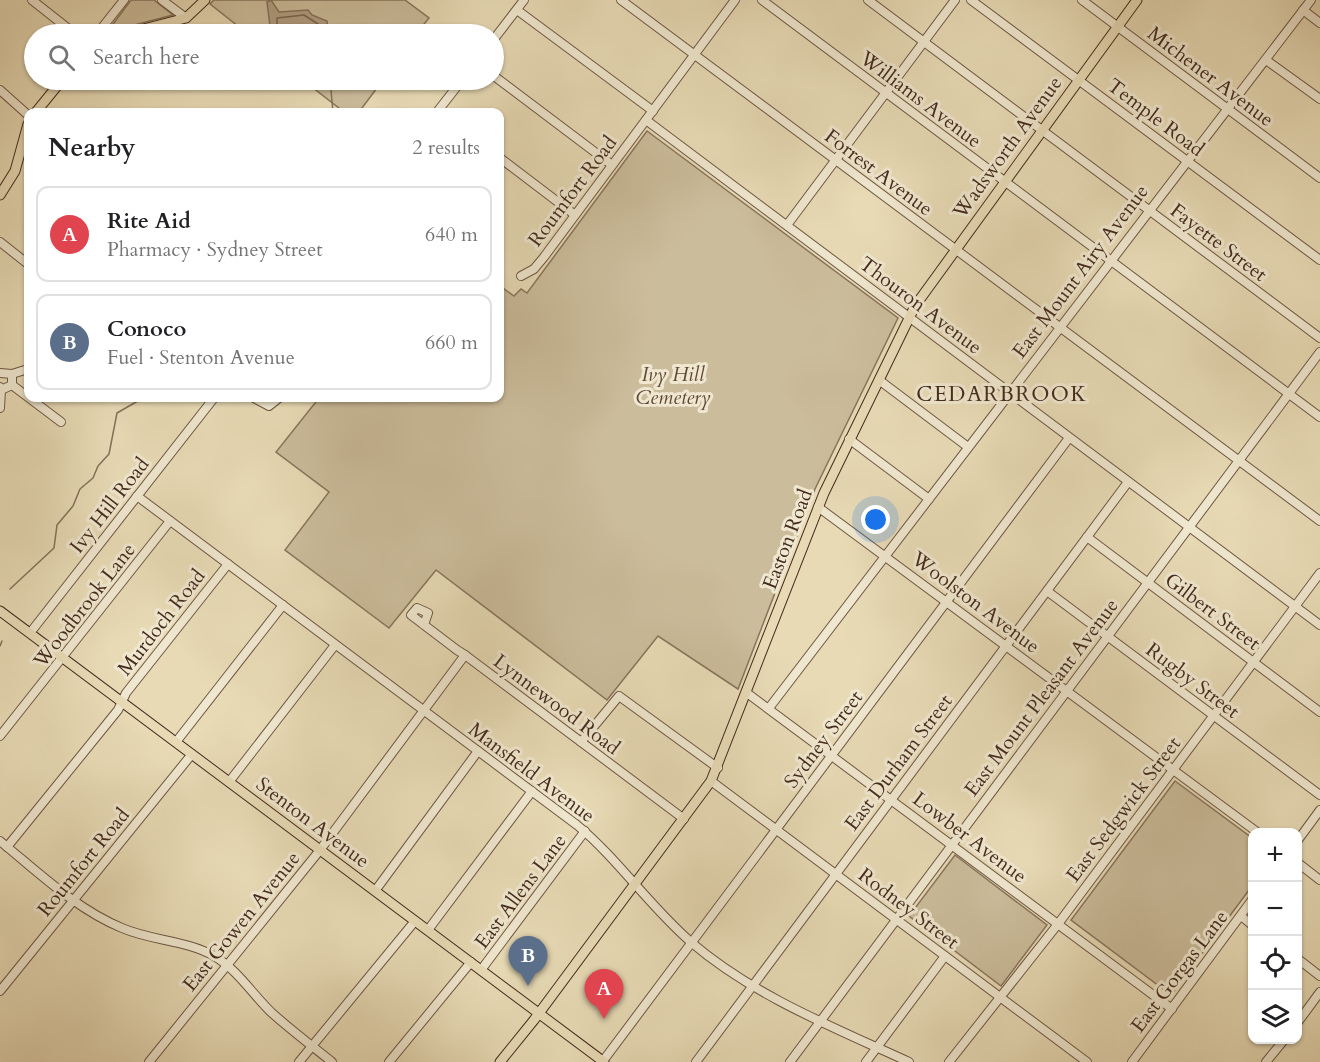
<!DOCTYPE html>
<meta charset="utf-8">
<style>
body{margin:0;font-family:Cardo,serif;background:#f6f6f6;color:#202124}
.controls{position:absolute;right:18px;bottom:18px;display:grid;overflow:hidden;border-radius:12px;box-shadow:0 2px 4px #0004}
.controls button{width:54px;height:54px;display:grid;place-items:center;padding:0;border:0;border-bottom:2px solid #e0e0e0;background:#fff;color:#202124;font:30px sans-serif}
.you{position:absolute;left:876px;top:520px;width:21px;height:21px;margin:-15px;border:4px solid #fff;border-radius:50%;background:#1a73e8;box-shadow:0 0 0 9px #1a73e833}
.badge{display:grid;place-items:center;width:39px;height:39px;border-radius:50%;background:#8f2418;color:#fff;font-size:20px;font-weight:700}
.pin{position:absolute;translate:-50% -50px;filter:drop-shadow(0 2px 3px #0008)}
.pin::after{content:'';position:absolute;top:32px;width:21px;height:18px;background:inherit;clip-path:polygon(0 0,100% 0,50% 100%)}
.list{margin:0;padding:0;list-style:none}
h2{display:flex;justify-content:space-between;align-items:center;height:78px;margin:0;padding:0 24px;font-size:26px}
h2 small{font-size:20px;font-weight:400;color:#757577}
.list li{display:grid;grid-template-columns:39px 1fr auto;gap:18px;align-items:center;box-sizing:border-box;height:96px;margin:0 12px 12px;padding:0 12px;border:2px solid #e0e0e0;border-radius:12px}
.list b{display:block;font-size:22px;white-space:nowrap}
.list p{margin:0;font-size:20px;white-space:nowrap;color:#757577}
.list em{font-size:20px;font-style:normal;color:#757577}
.icon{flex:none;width:33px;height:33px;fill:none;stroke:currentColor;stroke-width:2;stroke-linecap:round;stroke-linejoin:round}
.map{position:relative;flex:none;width:1320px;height:1062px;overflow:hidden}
.search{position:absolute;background:#fff;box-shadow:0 2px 4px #0004;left:24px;top:24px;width:480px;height:66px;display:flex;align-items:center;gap:15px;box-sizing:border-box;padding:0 21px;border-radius:33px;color:#757577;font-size:22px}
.panel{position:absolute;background:#fff;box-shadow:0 2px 4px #0004;left:24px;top:108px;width:480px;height:294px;border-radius:12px}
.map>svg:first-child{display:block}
.green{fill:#cbbc9b;stroke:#88745c;stroke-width:1.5}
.water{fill:#b09e81;stroke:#857059;stroke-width:1.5}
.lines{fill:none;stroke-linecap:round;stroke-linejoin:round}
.shore{stroke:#7a644f;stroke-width:1.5}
.stream{stroke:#857059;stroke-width:1.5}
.minor-casing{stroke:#6e5743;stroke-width:10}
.major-casing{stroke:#452b1d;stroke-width:11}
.minor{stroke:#efe7cf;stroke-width:8}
.major{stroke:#e7dab5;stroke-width:9}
.labels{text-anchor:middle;stroke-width:6;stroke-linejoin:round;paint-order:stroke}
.street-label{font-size:20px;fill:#452b1d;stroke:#efe7cf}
.park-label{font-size:20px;font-style:italic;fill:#604836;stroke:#efe7cf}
.neighbourhood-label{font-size:21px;letter-spacing:1.5px;fill:#452b1d;stroke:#efe7cf}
</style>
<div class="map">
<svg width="1320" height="1062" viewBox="0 0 1320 1062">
<rect width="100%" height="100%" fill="#e7dab5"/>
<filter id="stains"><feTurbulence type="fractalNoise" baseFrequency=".00333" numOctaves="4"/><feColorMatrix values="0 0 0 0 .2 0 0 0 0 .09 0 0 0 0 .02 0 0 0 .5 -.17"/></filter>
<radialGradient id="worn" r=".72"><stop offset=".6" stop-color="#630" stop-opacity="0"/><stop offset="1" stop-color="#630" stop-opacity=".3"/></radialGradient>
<!-- green -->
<g class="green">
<polygon points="131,0 154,0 173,15 111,31 110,28"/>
<polygon points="214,0 405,0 429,18 416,34 248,34 210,4"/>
<polygon points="303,80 383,80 359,112 344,112"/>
<polygon points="647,131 898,318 815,489 738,689 658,636 607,700 436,570 389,628 285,550 329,492 276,452 319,398 500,398 500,286 514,296 521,289 527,293"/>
<polygon points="1175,781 1252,838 1252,886 1171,995 1071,920"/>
<polygon points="955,855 1047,925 1001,986 909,916"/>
</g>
<!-- water -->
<polygon class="water" points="271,0 279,12 308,10 312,15 327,21 328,34 271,34 267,2"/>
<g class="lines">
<!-- shore -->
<polyline class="shore" points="277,34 277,18 304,15 321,26 322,34"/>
<!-- stream -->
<g class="stream">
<polyline points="330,80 333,112"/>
<polyline points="10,589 54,548 57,525 73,506 80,489 93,478 98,466 109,454 117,413 143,398"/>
<polyline points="0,646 2,641"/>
</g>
<!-- minor casing -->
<g class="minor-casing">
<g id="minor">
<polyline points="32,0 75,34"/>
<polyline points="162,0 186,18"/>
<polyline points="621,0 1320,521"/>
<polyline points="762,0 1320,417"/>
<polyline points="868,0 1320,338"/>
<polyline points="971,0 1320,260"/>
<polyline points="1082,0 1320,178"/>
<polyline points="517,10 653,111"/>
<polyline points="1303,10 1320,23"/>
<polyline points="97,34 124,0"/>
<polyline points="494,39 524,0"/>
<polyline points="1266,60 1320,99"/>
<polyline points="494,76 612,165"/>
<polyline points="0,90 28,115"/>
<polyline points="437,112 462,80"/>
<polyline points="646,120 1320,625"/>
<polyline points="500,158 575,215"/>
<polyline points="787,225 955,0"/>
<polyline points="0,242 28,264"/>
<polyline points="521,276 534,269 544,257 735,0"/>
<polyline points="0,373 12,374 12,385 1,390 0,387"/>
<polyline points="12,374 28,369"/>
<polyline points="879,380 968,447"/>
<polyline points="12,385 61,422"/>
<polyline points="254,398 269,406 279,398"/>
<polyline points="0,408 1,390"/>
<polyline points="849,439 929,499"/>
<path d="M 137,496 L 577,825 C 619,860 650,907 692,943 C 754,996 835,1028 909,1062"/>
<polyline points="818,507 1257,832"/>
<polyline points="1087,537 1320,712"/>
<polyline points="1047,591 1320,795"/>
<polyline points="424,625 428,613 417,608 411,615 457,650 465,655 684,819"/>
<polyline points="30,633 214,398"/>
<polyline points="747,693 1172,1009"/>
<polyline points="769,708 1311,0"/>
<polyline points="0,736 170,521"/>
<polyline points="176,742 283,605"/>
<polyline points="581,742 619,696 718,768"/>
<polyline points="711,781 1087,1062"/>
<polyline points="229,782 335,645"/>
<polyline points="1298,840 1320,810"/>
<path d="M 0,841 C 38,872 76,909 122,928 C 152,941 186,940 214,956 C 238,970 252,994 272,1013 C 291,1030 312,1046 332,1062"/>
<polyline points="7,847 118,710 126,693 228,564"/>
<polyline points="1298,863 1320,880"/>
<polyline points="375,891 478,751"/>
<polyline points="1241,916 1252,925"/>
<polyline points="428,930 532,791"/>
<polyline points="1298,959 1320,976"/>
<polyline points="481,970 585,831"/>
<polyline points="0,991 192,754"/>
<polyline points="1298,1022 1320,992"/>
<polyline points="603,1061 1069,438"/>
<polyline points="149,1062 320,850 465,655"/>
<polyline points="299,1062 415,921"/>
<polyline points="389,1062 471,962"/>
<polyline points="696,1062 1128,482"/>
<polyline points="790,1062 1320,352"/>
<polyline points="866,1062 945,956"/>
<polyline points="949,1062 1058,924 1320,573"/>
<polyline points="1132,1062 1252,900"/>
<polyline points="1266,1062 1284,1040"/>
</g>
</g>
<!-- major casing -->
<g class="major-casing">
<g id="major">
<polyline points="124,34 186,18 205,0"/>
<polyline points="36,112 62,80"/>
<polyline points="0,195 15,171 28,124"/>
<polyline points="0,611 604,1062"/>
<polyline points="500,1062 534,1020 711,781 824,493 915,306 1137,0"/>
</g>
</g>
<!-- minor -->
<use href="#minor" class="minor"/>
<!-- major -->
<use href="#major" class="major"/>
</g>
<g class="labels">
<!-- street labels -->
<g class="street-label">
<text transform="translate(1211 76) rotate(37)" y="7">Michener Avenue</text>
<text transform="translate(921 99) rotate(37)" y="7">Williams Avenue</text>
<text transform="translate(1156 117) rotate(37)" y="7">Temple Road</text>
<text transform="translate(1007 147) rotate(-54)" y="7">Wadsworth Avenue</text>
<text transform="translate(879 172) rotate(37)" y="7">Forrest Avenue</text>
<text transform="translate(572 191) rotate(-53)" y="7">Roumfort Road</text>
<text transform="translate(1219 242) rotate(37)" y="7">Fayette Street</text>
<text transform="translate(1080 271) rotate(-53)" y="7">East Mount Airy Avenue</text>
<text transform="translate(921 305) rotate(37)" y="7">Thouron Avenue</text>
<text transform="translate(109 505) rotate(-52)" y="7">Ivy Hill Road</text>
<text transform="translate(787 539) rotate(-69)" y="7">Easton Road</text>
<text transform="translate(976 602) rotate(37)" y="7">Woolston Avenue</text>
<text transform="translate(84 605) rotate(-52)" y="7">Woodbrook Lane</text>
<text transform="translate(1213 611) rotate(37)" y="7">Gilbert Street</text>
<text transform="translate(161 622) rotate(-52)" y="7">Murdoch Road</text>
<text transform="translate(1193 680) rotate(37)" y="7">Rugby Street</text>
<text transform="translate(1041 697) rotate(-53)" y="7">East Mount Pleasant Avenue</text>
<text transform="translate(557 704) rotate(37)" y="7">Lynnewood Road</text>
<text transform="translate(823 739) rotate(-53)" y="7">Sydney Street</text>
<text transform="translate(898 762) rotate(-53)" y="7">East Durham Street</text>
<text transform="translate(532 772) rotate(37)" y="7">Mansfield Avenue</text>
<text transform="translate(1123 809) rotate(-53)" y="7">East Sedgwick Street</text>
<text transform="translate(313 822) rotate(37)" y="7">Stenton Avenue</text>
<text transform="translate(970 837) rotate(37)" y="7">Lowber Avenue</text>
<text transform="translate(83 862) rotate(-51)" y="7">Roumfort Road</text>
<text transform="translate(520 891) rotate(-53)" y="7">East Allens Lane</text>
<text transform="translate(909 908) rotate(37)" y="7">Rodney Street</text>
<text transform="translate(241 921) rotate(-51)" y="7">East Gowen Avenue</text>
<text transform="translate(1179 971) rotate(-53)" y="7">East Gorgas Lane</text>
</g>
<!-- park labels -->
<g class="park-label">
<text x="673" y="381">Ivy Hill<tspan x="673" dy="23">Cemetery</tspan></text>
</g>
<!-- neighbourhood labels -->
<g class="neighbourhood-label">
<text x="1002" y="401">CEDARBROOK</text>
</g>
</g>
<rect width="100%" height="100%" filter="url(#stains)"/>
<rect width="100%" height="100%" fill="url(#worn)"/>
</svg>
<div class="controls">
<button>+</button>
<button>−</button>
<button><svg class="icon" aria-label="locate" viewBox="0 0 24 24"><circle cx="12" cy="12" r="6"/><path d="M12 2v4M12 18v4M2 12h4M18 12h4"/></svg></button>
<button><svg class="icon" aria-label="layers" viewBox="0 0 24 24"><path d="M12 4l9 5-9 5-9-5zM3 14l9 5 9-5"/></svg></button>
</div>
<div class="you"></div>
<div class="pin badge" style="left:604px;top:1019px;background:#e0444e">A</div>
<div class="pin badge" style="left:528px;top:986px;background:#5c6f8a">B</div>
<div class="search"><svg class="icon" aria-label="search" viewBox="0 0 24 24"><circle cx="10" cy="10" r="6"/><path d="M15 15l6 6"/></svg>Search here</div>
<section class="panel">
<h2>Nearby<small>2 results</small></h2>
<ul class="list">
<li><span class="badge" style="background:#e0444e">A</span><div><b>Rite Aid</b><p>Pharmacy · Sydney Street</p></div><em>640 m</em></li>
<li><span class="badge" style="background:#5c6f8a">B</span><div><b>Conoco</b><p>Fuel · Stenton Avenue</p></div><em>660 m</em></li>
</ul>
</section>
</div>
